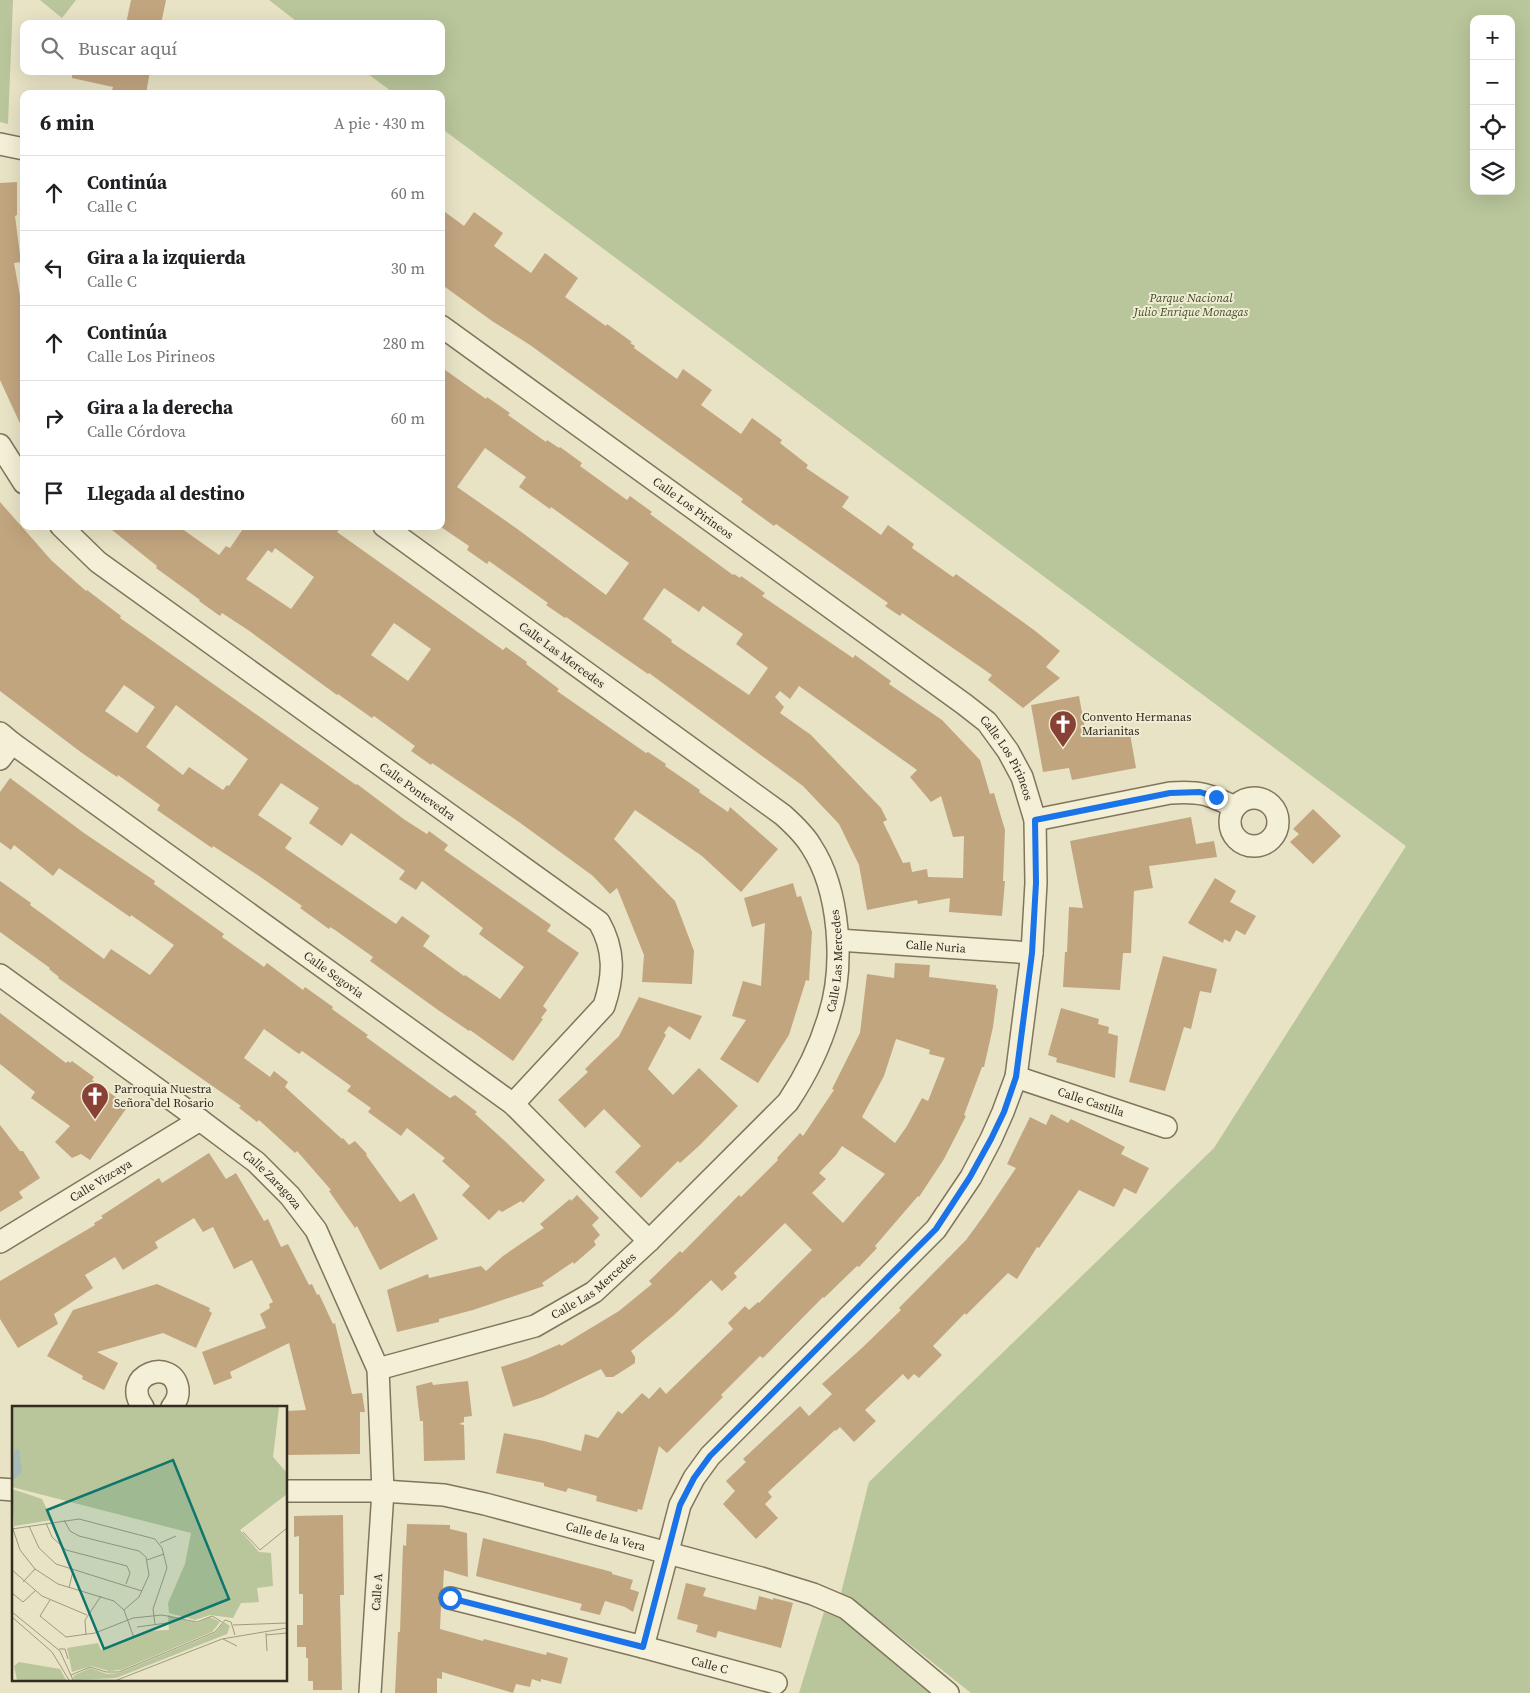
<!DOCTYPE html>
<html lang="es">
<meta charset="utf-8">
<style>
body{margin:0;font-family:"Source Serif 4",serif;background:#f2f2f2;color:#202124}
.controls{position:absolute;right:15px;top:15px;display:grid;overflow:hidden;border-radius:10px;box-shadow:0 5px 20px #0002}
.controls button{width:45px;height:45px;display:grid;place-items:center;padding:0;border:0;border-bottom:1px solid #e0e0e0;background:#fff;color:#202124;font:25px sans-serif}
.stop{position:absolute;width:15px;height:15px;margin:-11px;border:4px solid #1a73e8;border-radius:50%;background:#fff}
.stop.end{background:#1a73e8;border-color:#fff;box-shadow:0 1px 5px #0008}
.list{margin:0;padding:0;list-style:none}
h2{display:flex;justify-content:space-between;align-items:center;height:65px;margin:0;padding:0 20px;font-size:21px}
h2 small{font-size:16px;font-weight:400;color:#757577}
.list li{display:grid;grid-template-columns:32px 1fr auto;gap:15px;align-items:center;box-sizing:border-box;height:75px;padding:0 20px;border-top:1px solid #e0e0e0}
.list b{display:block;font-size:19px;white-space:nowrap}
.list p{margin:0;font-size:16px;white-space:nowrap;color:#757577}
.list em{font-size:16px;font-style:normal;color:#757577}
.icon{flex:none;width:28px;height:28px;fill:none;stroke:currentColor;stroke-width:2;stroke-linecap:round;stroke-linejoin:round}
.map{position:relative;flex:none;width:1530px;height:1693px;overflow:hidden}
.search{position:absolute;background:#fff;box-shadow:0 5px 20px #0002;left:20px;top:20px;width:425px;height:55px;display:flex;align-items:center;gap:12px;box-sizing:border-box;padding:0 18px;border-radius:10px;color:#757577;font-size:19px}
.panel{position:absolute;background:#fff;box-shadow:0 5px 20px #0002;left:20px;top:90px;width:425px;height:440px;border-radius:10px}
.map>svg:first-child{display:block}
.green{fill:#b9c59a;fill-rule:evenodd}
.building{fill:#c1a57f;fill-rule:evenodd}
.lines{fill:none;stroke-linecap:round;stroke-linejoin:round}
.street-casing{stroke:#80755d;stroke-width:24}
.street{stroke:#f4f0d7;stroke-width:21}
.route{stroke:#1a73e8;stroke-width:6}
.labels{text-anchor:middle;stroke-width:4;stroke-linejoin:round;paint-order:stroke}
.park-label{font-size:12px;font-style:italic;fill:#3e4c28;stroke:#f0ecd3}
.street-label{font-size:12px;fill:#322b1f;stroke:#f0ecd3}
.poi-label{font-size:12px;fill:#322b1f;stroke:#f0ecd3;text-anchor:start}
.inset-road{fill:none;stroke:#9f9983;stroke-width:1}
.view{fill:#0f766e;fill-opacity:0.15;stroke:#0f766e;stroke-width:2.5}
.inset-edge{fill:none;stroke:#322b1f;stroke-width:2.5}
</style>
<div class="map">
<svg width="1530" height="1693" viewBox="0 0 1530 1693">
<rect width="100%" height="100%" fill="#e8e3c5"/>
<!-- green -->
<g class="green">
<polygon points="0,0 13,0 8,124 0,122"/>
<polygon points="40,0 76,0 62,18"/>
<path d="M 269,0 L 1530,0 L 1530,1693 L 971,1693 L 869,1612 L 841,1593 L 869,1482 L 1214,1148 L 1406,846 L 441,128 L 441,94 L 395,94 L 364,71 L 441,71 L 441,24 L 300,24 ZM 1474,19 L 1511,19 L 1511,191 L 1474,191 Z"/>
<polygon points="824,1612 840,1618 935,1693 799,1693"/>
</g>
<!-- building -->
<g class="building">
<polygon points="131,0 166,0 161,24 126,24"/>
<polygon points="72,71 150,71 146,94 111,94 113,87 72,78"/>
<polygon points="17,182 17,215 15,216 21,262 14,263 22,307 24,306 24,432 0,380 0,183"/>
<polygon points="441,209 464,226 474,212 503,233 494,246 531,273 545,253 578,278 565,297 606,326 607,324 632,342 630,343 635,346 634,348 677,379 683,369 712,390 701,405 741,434 752,418 782,440 780,443 808,465 806,468 849,497 842,507 881,535 888,525 914,544 912,548 953,577 956,574 1034,630 1060,651 1046,667 1060,678 1023,708 988,680 992,675 902,613 900,616 885,606 888,603 776,524 774,526 741,502 743,499 530,345 492,321 441,284"/>
<path d="M 441,367 L 486,399 L 487,397 L 510,413 L 508,415 L 546,442 L 547,440 L 559,448 L 560,447 L 582,463 L 580,466 L 627,500 L 630,496 L 652,512 L 650,514 L 733,575 L 734,574 L 740,578 L 741,576 L 765,593 L 762,596 L 853,658 L 855,655 L 891,681 L 889,684 L 942,720 L 980,760 L 990,794 L 994,793 L 1005,830 L 1003,881 L 1005,881 L 1002,916 L 949,912 L 950,898 L 918,904 L 917,900 L 867,910 L 859,865 L 839,824 L 803,786 L 649,673 L 648,674 L 566,617 L 565,618 L 546,605 L 548,603 L 489,561 L 487,564 L 467,550 L 469,546 L 441,527 ZM 485,448 L 526,477 L 519,487 L 550,509 L 551,507 L 629,563 L 606,595 L 516,528 L 457,487 ZM 664,588 L 699,612 L 703,606 L 743,634 L 736,644 L 768,668 L 749,695 L 671,642 L 672,640 L 643,619 ZM 799,686 L 917,770 L 910,777 L 931,802 L 941,796 L 953,837 L 964,836 L 963,878 L 928,877 L 927,869 L 912,872 L 910,862 L 903,863 L 883,822 L 887,820 L 881,808 L 811,735 L 780,713 L 784,707 L 775,697 L 780,691 L 790,699 Z"/>
<path d="M 0,502 L 52,561 L 86,591 L 87,590 L 121,616 L 120,618 L 356,785 L 357,784 L 405,820 L 427,834 L 429,831 L 448,845 L 444,850 L 551,925 L 547,931 L 579,953 L 543,1006 L 547,1010 L 541,1018 L 543,1019 L 513,1061 L 470,1030 L 469,1031 L 438,1010 L 370,961 L 373,957 L 335,930 L 330,927 L 329,929 L 300,908 L 302,906 L 259,876 L 213,846 L 212,848 L 157,810 L 160,805 L 118,775 L 117,777 L 82,753 L 0,691 ZM 124,685 L 155,707 L 137,733 L 105,711 ZM 176,705 L 248,759 L 229,786 L 227,785 L 223,790 L 189,767 L 183,775 L 146,747 ZM 281,783 L 319,808 L 309,823 L 342,846 L 351,833 L 405,871 L 399,879 L 416,890 L 422,881 L 483,928 L 479,934 L 524,967 L 500,999 L 465,975 L 464,976 L 423,946 L 430,936 L 402,916 L 396,924 L 285,848 L 292,838 L 258,815 Z"/>
<path d="M 107,526 L 178,526 L 219,555 L 226,546 L 230,548 L 245,526 L 342,526 L 337,532 L 503,650 L 506,647 L 527,662 L 526,664 L 559,689 L 557,691 L 646,753 L 648,752 L 666,764 L 665,766 L 700,790 L 699,792 L 728,812 L 730,807 L 778,849 L 741,892 L 702,856 L 635,810 L 614,839 L 675,901 L 694,951 L 692,984 L 642,982 L 644,955 L 617,888 L 610,894 L 593,876 L 519,822 L 432,763 L 431,765 L 411,751 L 415,746 L 374,716 L 372,718 L 338,694 L 337,695 L 248,630 L 222,613 L 220,616 L 199,601 L 200,600 L 156,568 L 157,566 ZM 275,548 L 314,577 L 291,609 L 246,579 L 268,550 L 272,553 ZM 394,623 L 431,649 L 408,681 L 371,655 Z"/>
<polygon points="1079,696 1086,735 1129,728 1136,768 1072,780 1069,768 1043,772 1031,705"/>
<polygon points="10,778 84,833 155,881 154,884 224,934 222,937 264,967 267,963 303,990 305,987 333,1007 332,1009 368,1035 366,1037 450,1098 455,1095 477,1112 475,1114 507,1143 545,1180 523,1203 521,1201 502,1212 499,1210 489,1220 462,1195 470,1186 442,1161 445,1158 407,1128 401,1136 368,1112 371,1108 347,1091 351,1086 302,1051 299,1054 264,1029 244,1058 270,1077 274,1071 288,1082 285,1087 342,1139 343,1138 349,1145 355,1141 367,1154 366,1155 400,1202 414,1193 438,1239 380,1270 357,1226 355,1228 329,1191 331,1190 297,1151 295,1153 259,1120 257,1122 239,1108 241,1106 58,978 59,977 49,969 50,968 0,932 0,881 31,903 30,905 104,959 111,949 150,975 174,945 131,915 130,917 59,868 53,876 14,845 11,850 0,842 0,792"/>
<polygon points="1313,809 1341,836 1313,864 1290,842 1299,834 1293,829"/>
<polygon points="1191,817 1196,844 1214,841 1217,857 1149,866 1153,888 1134,891 1131,953 1123,953 1120,990 1063,987 1065,952 1067,952 1069,907 1083,908 1070,841"/>
<polygon points="1215,878 1236,891 1230,902 1256,916 1245,935 1236,930 1230,942 1224,939 1223,943 1188,923"/>
<polygon points="793,883 797,897 801,896 812,932 809,981 806,980 789,1035 758,1083 720,1059 746,1020 732,1016 743,981 761,986 765,923 752,927 744,898"/>
<polygon points="1163,956 1217,969 1211,993 1200,991 1191,1029 1184,1027 1165,1091 1129,1082"/>
<path d="M 895,963 L 930,965 L 929,977 L 996,985 L 996,988 L 998,989 L 993,1027 L 984,1067 L 982,1067 L 964,1115 L 966,1116 L 944,1159 L 919,1197 L 918,1196 L 875,1246 L 877,1248 L 859,1267 L 857,1266 L 824,1298 L 823,1297 L 763,1358 L 760,1356 L 721,1395 L 723,1397 L 667,1453 L 659,1446 L 642,1510 L 638,1509 L 637,1512 L 596,1501 L 597,1496 L 568,1488 L 566,1492 L 544,1486 L 544,1483 L 496,1473 L 504,1433 L 544,1441 L 581,1451 L 585,1434 L 598,1438 L 618,1411 L 622,1414 L 642,1393 L 649,1399 L 660,1387 L 666,1394 L 733,1329 L 728,1323 L 745,1306 L 749,1310 L 758,1302 L 759,1303 L 812,1250 L 785,1223 L 734,1273 L 737,1277 L 722,1291 L 711,1280 L 673,1316 L 631,1351 L 635,1357 L 635,1363 L 613,1377 L 606,1377 L 601,1369 L 543,1397 L 513,1407 L 501,1367 L 528,1358 L 560,1344 L 561,1346 L 619,1311 L 652,1284 L 649,1281 L 680,1251 L 682,1253 L 739,1195 L 741,1197 L 778,1160 L 777,1158 L 800,1133 L 803,1136 L 834,1090 L 832,1089 L 860,1033 L 867,974 L 894,978 ZM 896,1039 L 930,1050 L 929,1054 L 945,1058 L 928,1101 L 922,1098 L 907,1126 L 895,1143 L 862,1117 L 884,1076 ZM 842,1146 L 885,1174 L 843,1223 L 812,1193 L 826,1179 L 819,1173 L 836,1155 Z"/>
<polygon points="639,997 702,1016 690,1040 669,1026 664,1033 666,1035 648,1069 673,1095 699,1068 738,1106 700,1145 680,1163 678,1161 641,1198 615,1172 641,1146 604,1109 585,1128 558,1100 588,1072 585,1069 619,1036"/>
<polygon points="1061,1008 1099,1019 1098,1024 1109,1027 1108,1033 1118,1036 1115,1078 1056,1062 1057,1058 1048,1055"/>
<polygon points="0,1013 66,1063 68,1061 70,1063 72,1061 94,1077 92,1080 128,1106 90,1160 81,1154 72,1158 55,1142 70,1126 31,1098 35,1092 0,1064"/>
<polygon points="1051,1114 1068,1123 1071,1119 1125,1147 1121,1154 1149,1168 1136,1194 1124,1188 1114,1207 1079,1190 1039,1248 1037,1247 1017,1279 1008,1273 966,1315 965,1313 933,1346 942,1355 919,1378 914,1374 908,1380 903,1374 865,1410 876,1421 854,1442 840,1427 836,1431 835,1430 768,1492 772,1497 765,1504 778,1518 756,1539 723,1504 735,1491 726,1481 746,1462 743,1459 800,1406 809,1416 832,1394 822,1384 863,1347 901,1310 899,1308 966,1240 985,1214 1016,1168 1007,1164 1030,1117 1046,1125"/>
<polygon points="0,1125 20,1151 23,1151 40,1178 19,1192 23,1198 0,1212"/>
<polygon points="209,1153 226,1179 236,1173 264,1221 268,1219 281,1247 288,1244 309,1285 312,1284 317,1295 319,1294 333,1324 335,1323 352,1394 362,1393 365,1412 360,1412 360,1454 286,1455 286,1411 306,1410 289,1343 230,1372 232,1378 214,1385 202,1352 266,1328 260,1314 270,1308 269,1304 273,1302 252,1260 234,1269 213,1227 203,1232 194,1218 155,1242 158,1248 123,1270 115,1257 85,1275 93,1288 54,1314 58,1324 18,1348 0,1319 0,1281 95,1225 94,1223 103,1218 101,1216 159,1178 162,1183"/>
<polygon points="577,1195 599,1218 592,1225 600,1235 594,1241 596,1245 574,1264 573,1262 542,1283 544,1286 473,1310 439,1319 439,1322 397,1332 387,1290 428,1274 429,1278 481,1266 486,1271 503,1256 544,1228 540,1224 570,1199 571,1201"/>
<polygon points="157,1284 210,1308 209,1311 212,1313 196,1348 163,1333 97,1352 118,1363 104,1390 82,1379 83,1376 47,1356 73,1310"/>
<polygon points="468,1381 472,1416 464,1417 464,1422 459,1424 464,1425 465,1460 424,1461 423,1421 420,1421 416,1386 432,1382 433,1385"/>
<polygon points="343,1515 344,1595 340,1595 342,1690 313,1690 313,1681 308,1681 308,1658 306,1658 306,1647 297,1647 297,1625 303,1625 303,1594 299,1594 299,1536 294,1537 294,1516"/>
<polygon points="407,1524 450,1525 450,1529 467,1533 468,1577 444,1570 443,1588 438,1595 438,1601 441,1606 440,1629 483,1641 484,1639 546,1655 547,1652 568,1658 561,1684 541,1679 541,1682 532,1679 530,1687 516,1684 513,1693 442,1672 442,1679 437,1678 437,1693 395,1693 398,1632 400,1632 403,1545 406,1546"/>
<polygon points="483,1538 612,1572 612,1574 633,1580 630,1589 639,1592 633,1612 625,1607 605,1601 600,1615 580,1610 582,1604 476,1576"/>
<polygon points="686,1583 706,1588 703,1596 756,1610 759,1596 773,1600 773,1598 793,1603 781,1648 718,1631 716,1638 696,1632 698,1625 677,1619"/>
</g>
<g class="lines">
<!-- street casing -->
<g class="street-casing">
<g id="street">
<polyline points="0,144 24,149"/>
<path id="s1" d="M 441,326 L 964,704 L 987,722 L 1008,751 L 1022,777 L 1035,820 L 1036,883 L 1032,953 L 1016,1077 L 1003,1112 L 991,1139 L 971,1177 L 936,1229 L 710,1456 L 694,1478 L 680,1505 L 643,1647"/>
<polyline points="0,445 24,483"/>
<path id="s2" d="M 61,526 L 98,562 L 599,922 C 615,950 614,976 604,1006 L 513,1104"/>
<path id="s3" d="M 0,733 L 12,743 L 513,1104 L 649,1241"/>
<polyline points="0,759 12,743"/>
<circle cx="1254" cy="822" r="24"/>
<path d="M 1035,820 L 1170,793 C 1201,791 1208,794 1235,807"/>
<path id="s4" d="M 838,940 L 1032,953"/>
<path id="s5" d="M 0,975 L 200,1120 L 256,1162 L 290,1196 L 316,1230 L 378,1369 L 383,1491 L 370,1693"/>
<path id="s6" d="M 1016,1077 L 1166,1127"/>
<path id="s7" d="M 0,1242 L 200,1120"/>
<path id="s8" d="M 378,1369 L 535,1326 L 594,1292 L 649,1241 L 788,1102 C 806,1075 820,1047 829,1016 C 845,966 840,890 811,846 C 804,834 793,824 783,815 L 384,526"/>
<path d="M 143,1407 C 119,1375 173,1356 178,1389 C 179,1396 176,1402 172,1407"/>
<polyline points="0,1489 14,1490"/>
<path id="s9" d="M 286,1491 L 383,1491 L 444,1495 L 485,1504 L 761,1578 L 813,1594 L 846,1608 L 948,1693"/>
<path id="s10" d="M 450,1598 L 643,1647 L 776,1683"/>
</g>
</g>
<!-- street -->
<use href="#street" class="street"/>
</g>
<g class="lines">
<!-- route -->
<polyline class="route" points="450,1598 643,1647 680,1505 694,1478 710,1456 936,1229 970,1177 991,1139 1004,1112 1016,1077 1032,953 1036,883 1035,820 1170,793 1200,792 1216,797"/>
</g>
<!-- icons -->
<defs>
<g id="church-pin" transform="scale(1.4375)"><path d="M0 17L-7.5 6A9.5 9.5 0 1 1 7.5 6Z" fill="#884135" stroke="#f0ecd3"/><path d="M-1.2-6h2.4v3.5h3.3v2.4h-3.3V6h-2.4V-.1h-3.3v-2.4h3.3Z" fill="#fff"/></g>
</defs>
<g fill-rule="evenodd">
<use href="#church-pin" x="1063" y="724"/>
<use href="#church-pin" x="95" y="1096"/>
</g>
<g class="labels">
<!-- park labels -->
<g class="park-label">
<text x="1191" y="302">Parque Nacional<tspan x="1191" dy="14">Julio Enrique Monagas</tspan></text>
</g>
<!-- street labels -->
<g class="street-label">
<text dy="4" stroke="none"><textPath href="#s1" startOffset="311">Calle Los Pirineos</textPath></text>
<text transform="translate(562 655) rotate(36)" y="4">Calle Las Mercedes</text>
<text dy="4" stroke="none"><textPath href="#s1" startOffset="716">Calle Los Pirineos</textPath></text>
<text dy="4" stroke="none"><textPath href="#s2" startOffset="445">Calle Pontevedra</textPath></text>
<text dy="4" stroke="none"><textPath href="#s4" startOffset="98">Calle Nuria</textPath></text>
<text dy="4" stroke="none"><textPath href="#s8" startOffset="654">Calle Las Mercedes</textPath></text>
<text dy="4" stroke="none"><textPath href="#s3" startOffset="412">Calle Segovia</textPath></text>
<text dy="4" stroke="none"><textPath href="#s6" startOffset="79">Calle Castilla</textPath></text>
<text dy="4" stroke="none"><textPath href="#s7" startOffset="118">Calle Vizcaya</textPath></text>
<text dy="4" stroke="none"><textPath href="#s5" startOffset="341">Calle Zaragoza</textPath></text>
<text dy="4" stroke="none"><textPath href="#s8" startOffset="234">Calle Las Mercedes</textPath></text>
<text dy="4" stroke="none"><textPath href="#s9" startOffset="325">Calle de la Vera</textPath></text>
<text transform="translate(377 1592) rotate(-86)" y="4">Calle A</text>
<text dy="4" stroke="none"><textPath href="#s10" startOffset="268">Calle C</textPath></text>
</g>
<!-- poi labels -->
<g class="poi-label">
<text x="1082" y="721">Convento Hermanas<tspan x="1082" dy="14">Marianitas</tspan></text>
<text x="114" y="1093">Parroquia Nuestra<tspan x="114" dy="14">Señora del Rosario</tspan></text>
</g>
</g>
<!-- overview -->
<g transform="translate(12 1406)">
<rect width="275" height="275" fill="#e8e3c5"/>
<path d="M 0,1 L 267,1 L 261,51 L 275,67 L 275,88 L 228,124 L 247,146 L 259,147 L 261,180 L 245,182 L 247,196 L 229,197 L 221,212 L 198,209 L 183,214 L 157,207 L 156,197 L 173,158 L 179,127 L 0,81 ZM 0,83 L 30,93 L 40,114 L 2,120 ZM 156,209 L 185,217 L 198,211 L 208,216 L 200,226 L 109,264 L 97,265 L 79,260 L 60,266 L 55,242 L 86,237 L 89,244 L 135,225 L 157,224 ZM 212,216 L 218,220 L 215,228 L 104,272 L 62,274 L 61,270 L 78,262 L 95,268 L 107,267 L 203,227 ZM 7,256 L 48,263 L 54,274 L 5,274 L 2,260 Z" fill="#b9c59a"/>
<path d="M 4,43 L 7,44 L 10,66 L 0,75 L 0,51 Z" fill="#a6bcb9"/>
<path class="inset-road" d="M 52,114 L 58,125 L 67,130 L 127,145 L 134,151 L 137,169 L 127,191 L 112,204M 34,117 L 40,131 L 54,144 L 115,160 L 118,167 L 114,178M 0,120 L 8,144 L 23,163 L 46,178 L 102,195 L 112,204 L 122,232M 17,120 L 27,142 L 44,158 L 130,185M 0,123 L 67,113 L 143,133 L 150,142 L 155,162 L 141,203 L 143,218M 231,126 L 248,144 L 275,122M 148,137 L 164,130M 135,154 L 152,148M 0,164 L 30,190 L 75,209M 11,176 L 23,163M 57,182 L 61,165M 0,187 L 11,196 L 23,185M 38,194 L 28,210 L 54,231 L 83,227 L 121,212 L 150,209 L 185,216 L 200,210 L 210,216M 0,206 L 48,245 L 61,274M 0,211 L 40,246 L 57,274M 221,219 L 275,217M 125,221 L 155,217M 254,227 L 255,245M 74,229 L 73,214 L 89,190M 254,229 L 275,227M 211,233 L 225,240M 47,243 L 53,243 L 56,253M 59,269 L 78,261 L 94,266 L 107,266 L 203,226 L 213,214 L 219,216 L 223,229M 105,274 L 210,233 L 275,222"/>
<path class="view" d="M 161,54 L 217,193 L 92,243 L 35,104 Z"/>
<rect width="275" height="275" class="inset-edge"/>
</g>
</svg>
<div class="controls">
<button>+</button>
<button>−</button>
<button><svg class="icon" aria-label="locate" viewBox="0 0 24 24"><circle cx="12" cy="12" r="6"/><path d="M12 2v4M12 18v4M2 12h4M18 12h4"/></svg></button>
<button><svg class="icon" aria-label="layers" viewBox="0 0 24 24"><path d="M12 4l9 5-9 5-9-5zM3 14l9 5 9-5"/></svg></button>
</div>
<div class="stop" style="left:450px;top:1598px"></div>
<div class="stop end" style="left:1216px;top:797px"></div>
<div class="search"><svg class="icon" aria-label="search" viewBox="0 0 24 24"><circle cx="10" cy="10" r="6"/><path d="M15 15l6 6"/></svg>Buscar aquí</div>
<section class="panel">
<h2>6 min<small>A pie · 430 m</small></h2>
<ul class="list">
<li><svg class="icon" aria-label="ahead" viewBox="0 0 24 24"><path d="M12 20V5M6 11l6-6 6 6"/></svg><div><b>Continúa</b><p>Calle C</p></div><em>60 m</em></li>
<li><svg class="icon" aria-label="left" viewBox="0 0 24 24"><path d="M17 20v-9H6M10 6l-5 5 5 5"/></svg><div><b>Gira a la izquierda</b><p>Calle C</p></div><em>30 m</em></li>
<li><svg class="icon" aria-label="ahead" viewBox="0 0 24 24"><path d="M12 20V5M6 11l6-6 6 6"/></svg><div><b>Continúa</b><p>Calle Los Pirineos</p></div><em>280 m</em></li>
<li><svg class="icon" aria-label="right" viewBox="0 0 24 24"><path d="M7 20v-9h11M14 6l5 5-5 5"/></svg><div><b>Gira a la derecha</b><p>Calle Córdova</p></div><em>60 m</em></li>
<li><svg class="icon" aria-label="arrive" viewBox="0 0 24 24"><path d="M6 21V4h12l-3 4 3 4H6"/></svg><div><b>Llegada al destino</b></div></li>
</ul>
</section>
</div>
